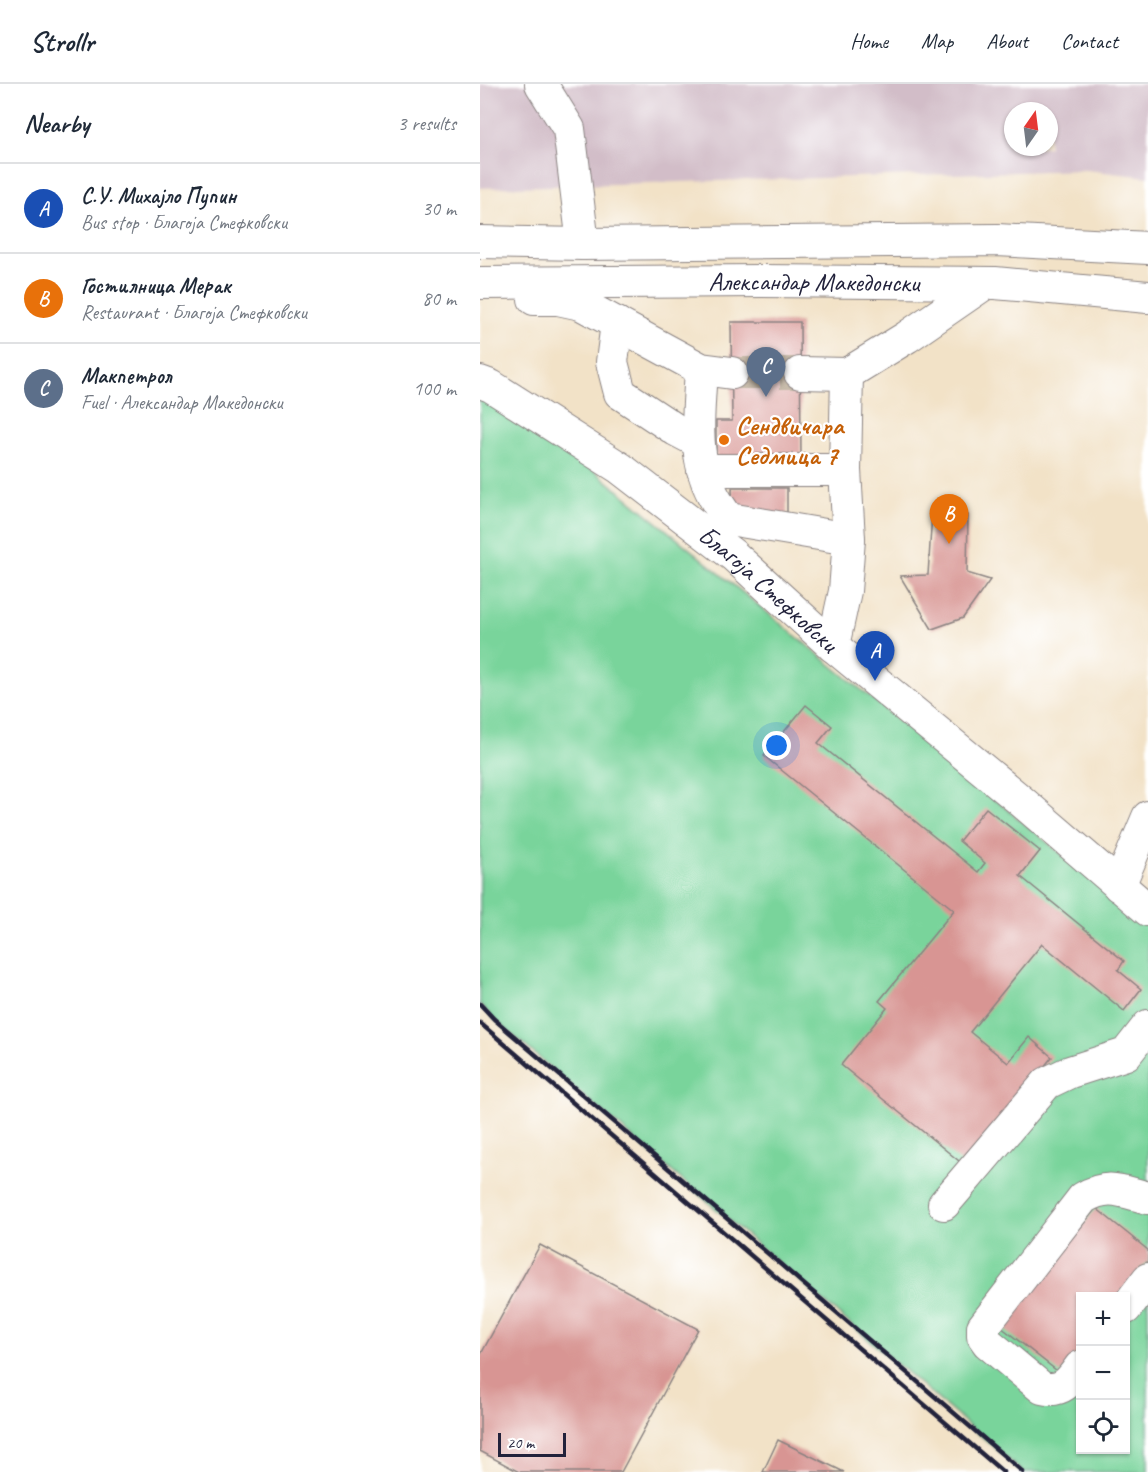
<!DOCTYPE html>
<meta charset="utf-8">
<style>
body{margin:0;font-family:Caveat,sans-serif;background:#f6f6f7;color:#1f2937}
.controls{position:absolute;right:18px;bottom:18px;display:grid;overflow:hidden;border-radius:0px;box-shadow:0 2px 4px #0004}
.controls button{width:54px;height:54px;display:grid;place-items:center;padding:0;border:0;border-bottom:2px solid #e0e1e3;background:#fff;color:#1f2937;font:30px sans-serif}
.compass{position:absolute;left:524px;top:18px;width:54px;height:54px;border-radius:50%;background:#fff;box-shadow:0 2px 4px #0004;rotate:14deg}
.scale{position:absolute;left:18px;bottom:15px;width:68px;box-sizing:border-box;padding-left:6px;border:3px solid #22223b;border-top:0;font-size:16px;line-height:21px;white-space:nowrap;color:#22223b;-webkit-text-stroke:4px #fff;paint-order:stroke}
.you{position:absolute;left:297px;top:662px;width:21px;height:21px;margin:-15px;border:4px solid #fff;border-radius:50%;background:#1a73e8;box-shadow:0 0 0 9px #1a73e833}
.badge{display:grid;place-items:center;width:39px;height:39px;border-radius:50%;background:#111827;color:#fff;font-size:20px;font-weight:700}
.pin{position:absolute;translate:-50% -50px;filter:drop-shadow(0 2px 3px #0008)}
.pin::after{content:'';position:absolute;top:32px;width:21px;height:18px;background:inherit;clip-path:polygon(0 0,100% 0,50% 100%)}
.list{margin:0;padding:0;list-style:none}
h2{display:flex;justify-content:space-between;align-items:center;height:78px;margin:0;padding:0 24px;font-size:26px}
h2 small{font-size:20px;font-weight:400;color:#747a83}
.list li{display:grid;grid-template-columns:39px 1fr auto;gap:18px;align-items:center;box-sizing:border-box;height:90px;padding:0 24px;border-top:2px solid #e0e1e3}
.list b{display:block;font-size:22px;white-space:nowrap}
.list p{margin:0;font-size:20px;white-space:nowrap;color:#747a83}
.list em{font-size:20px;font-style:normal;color:#747a83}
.icon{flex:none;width:33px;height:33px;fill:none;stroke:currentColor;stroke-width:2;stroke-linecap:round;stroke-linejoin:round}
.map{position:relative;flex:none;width:668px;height:1388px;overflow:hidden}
header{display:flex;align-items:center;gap:36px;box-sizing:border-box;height:84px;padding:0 30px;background:#fff;border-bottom:2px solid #e0e1e3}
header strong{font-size:28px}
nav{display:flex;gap:33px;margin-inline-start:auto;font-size:21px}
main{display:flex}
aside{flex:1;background:#fff}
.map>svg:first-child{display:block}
.industrial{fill:#d2bdc8;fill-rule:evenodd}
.green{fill:#79d49b;stroke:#4e7b6b;stroke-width:1.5;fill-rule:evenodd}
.building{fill:#d89593}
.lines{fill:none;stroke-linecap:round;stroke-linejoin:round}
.minor-tunnel{stroke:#c8bcab;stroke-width:32;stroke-dasharray:32 16;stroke-linecap:butt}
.minor-casing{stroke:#8a8281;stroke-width:34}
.minor{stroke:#fff;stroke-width:32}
.rail{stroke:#22223b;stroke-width:4.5}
.food-dot{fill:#e8710a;stroke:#fff;stroke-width:2}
.labels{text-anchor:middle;stroke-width:4.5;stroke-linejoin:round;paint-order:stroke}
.street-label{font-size:26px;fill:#22223b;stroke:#fff}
.food-label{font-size:26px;font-weight:bold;fill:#c56008;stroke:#fff;text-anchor:start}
</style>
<header>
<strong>Strollr</strong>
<nav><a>Home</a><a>Map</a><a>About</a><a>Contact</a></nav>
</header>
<main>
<aside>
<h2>Nearby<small>3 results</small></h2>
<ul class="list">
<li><span class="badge" style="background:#1a4fb4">A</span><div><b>С.У. Михајло Пупин</b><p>Bus stop · Благоја Стефковски</p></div><em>30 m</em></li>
<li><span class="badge" style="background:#e8710a">B</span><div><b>Гостилница Мерак</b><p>Restaurant · Благоја Стефковски</p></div><em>80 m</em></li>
<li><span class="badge" style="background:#5c6f8a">C</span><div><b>Макпетрол</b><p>Fuel · Александар Македонски</p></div><em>100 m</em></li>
</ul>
</aside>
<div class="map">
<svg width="668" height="1388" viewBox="0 0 668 1388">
<rect width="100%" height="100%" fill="#fff"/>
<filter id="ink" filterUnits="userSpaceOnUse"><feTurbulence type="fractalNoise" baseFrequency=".0167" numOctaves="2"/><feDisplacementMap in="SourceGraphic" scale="12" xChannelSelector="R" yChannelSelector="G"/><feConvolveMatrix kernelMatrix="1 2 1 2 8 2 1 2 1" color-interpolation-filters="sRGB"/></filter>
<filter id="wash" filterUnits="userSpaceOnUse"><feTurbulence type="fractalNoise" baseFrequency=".008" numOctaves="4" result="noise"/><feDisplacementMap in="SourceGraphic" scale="24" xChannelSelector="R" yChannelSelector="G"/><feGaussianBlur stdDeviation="1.35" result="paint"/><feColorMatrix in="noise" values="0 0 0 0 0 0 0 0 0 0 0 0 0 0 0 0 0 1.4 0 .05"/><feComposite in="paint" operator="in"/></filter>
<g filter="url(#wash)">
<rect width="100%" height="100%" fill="#f2e2c7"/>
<!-- industrial -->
<path class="industrial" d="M 0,0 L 668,0 L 668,93 L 606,86 L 0,104 ZM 533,27 L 569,27 L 569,63 L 533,63 Z"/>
<!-- green -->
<path class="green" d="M 0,298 L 11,302 L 668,841 L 668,1388 L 543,1388 L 14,935 L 0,920 ZM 600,1212 L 646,1212 L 646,1366 L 600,1366 Z"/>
<g id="blocks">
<!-- building -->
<g class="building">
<polygon points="251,238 320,238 321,376 236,376 236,337 252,337"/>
<polygon points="252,404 307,404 307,431 253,431"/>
<polygon points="452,429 488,431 487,489 510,496 483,534 452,545 420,492 448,491"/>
<polygon points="326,621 352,642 338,659 498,788 505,779 479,757 506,724 560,767 540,792 644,877 638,886 661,905 644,927 562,860 490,948 528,979 549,953 572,973 484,1081 361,981 407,924 399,917 474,826 284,672"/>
<polygon points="616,1124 668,1166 668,1177 641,1212 600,1212 600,1265 581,1290 521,1243"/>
<polygon points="60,1161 218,1245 141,1388 39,1388 0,1367 0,1272"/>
<polygon points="298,1356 364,1388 283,1388"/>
</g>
</g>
</g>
<g filter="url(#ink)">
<use href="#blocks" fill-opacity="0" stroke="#8a8281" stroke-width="1.5"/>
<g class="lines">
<!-- minor-tunnel -->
<polyline class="minor-tunnel" points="252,289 320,289"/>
<!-- minor casing -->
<g class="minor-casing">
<g id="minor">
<polyline points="61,0 89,45 103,160"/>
<polyline points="0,158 103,160 517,156 668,164"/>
<path id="s1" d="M 0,199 L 281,197 L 515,199 L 668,213"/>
<polyline points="54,215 78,215 101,220 221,285 252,289"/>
<polyline points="137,239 132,278 140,309 196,346 217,357"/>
<path d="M 221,285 C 218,342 210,388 249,435 L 369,455"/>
<polyline points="320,289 367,290 427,253 504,200"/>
<path id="s2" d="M 0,298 L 11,302 L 140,384 L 253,471 L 353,562 L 540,716 L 668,826"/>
<polyline points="223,386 365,386"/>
<polyline points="353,562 365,507 369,455 365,386 367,290"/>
<polyline points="639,802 668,733"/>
<polyline points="464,1120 567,999 590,988 646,970 668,942"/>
<polyline points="646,1224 668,1195"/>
<path d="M 600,1283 C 590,1297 582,1309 562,1304 L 508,1259 L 503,1252 L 503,1243 L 603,1114 C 628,1099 641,1107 668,1114"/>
</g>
</g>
<!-- minor -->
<use href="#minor" class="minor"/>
<!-- rail -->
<g class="rail">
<polyline points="0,920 14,935 543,1388"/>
<polyline points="0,939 523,1388"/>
</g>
</g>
</g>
<!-- markers -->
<circle class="food-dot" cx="244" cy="356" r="6"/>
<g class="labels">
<!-- street labels -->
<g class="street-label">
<text dy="9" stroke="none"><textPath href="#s1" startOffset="334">Александар Македонски</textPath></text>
<text dy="9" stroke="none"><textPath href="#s2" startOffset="356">Благоја Стефковски</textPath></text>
</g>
<!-- food labels -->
<g class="food-label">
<text x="256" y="350">Сендвичара<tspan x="256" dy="30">Седмица 7</tspan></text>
</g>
</g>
</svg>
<div class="controls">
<button>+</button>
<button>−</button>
<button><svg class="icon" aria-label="locate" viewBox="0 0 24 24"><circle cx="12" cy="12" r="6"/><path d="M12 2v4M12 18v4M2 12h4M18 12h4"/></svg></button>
</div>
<svg class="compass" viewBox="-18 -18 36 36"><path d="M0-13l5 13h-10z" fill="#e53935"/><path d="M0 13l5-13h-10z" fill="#747a83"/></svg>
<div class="scale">20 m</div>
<div class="you"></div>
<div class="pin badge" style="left:395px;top:597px;background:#1a4fb4">A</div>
<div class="pin badge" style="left:469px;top:460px;background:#e8710a">B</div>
<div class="pin badge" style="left:286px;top:313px;background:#5c6f8a">C</div>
</div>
</main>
